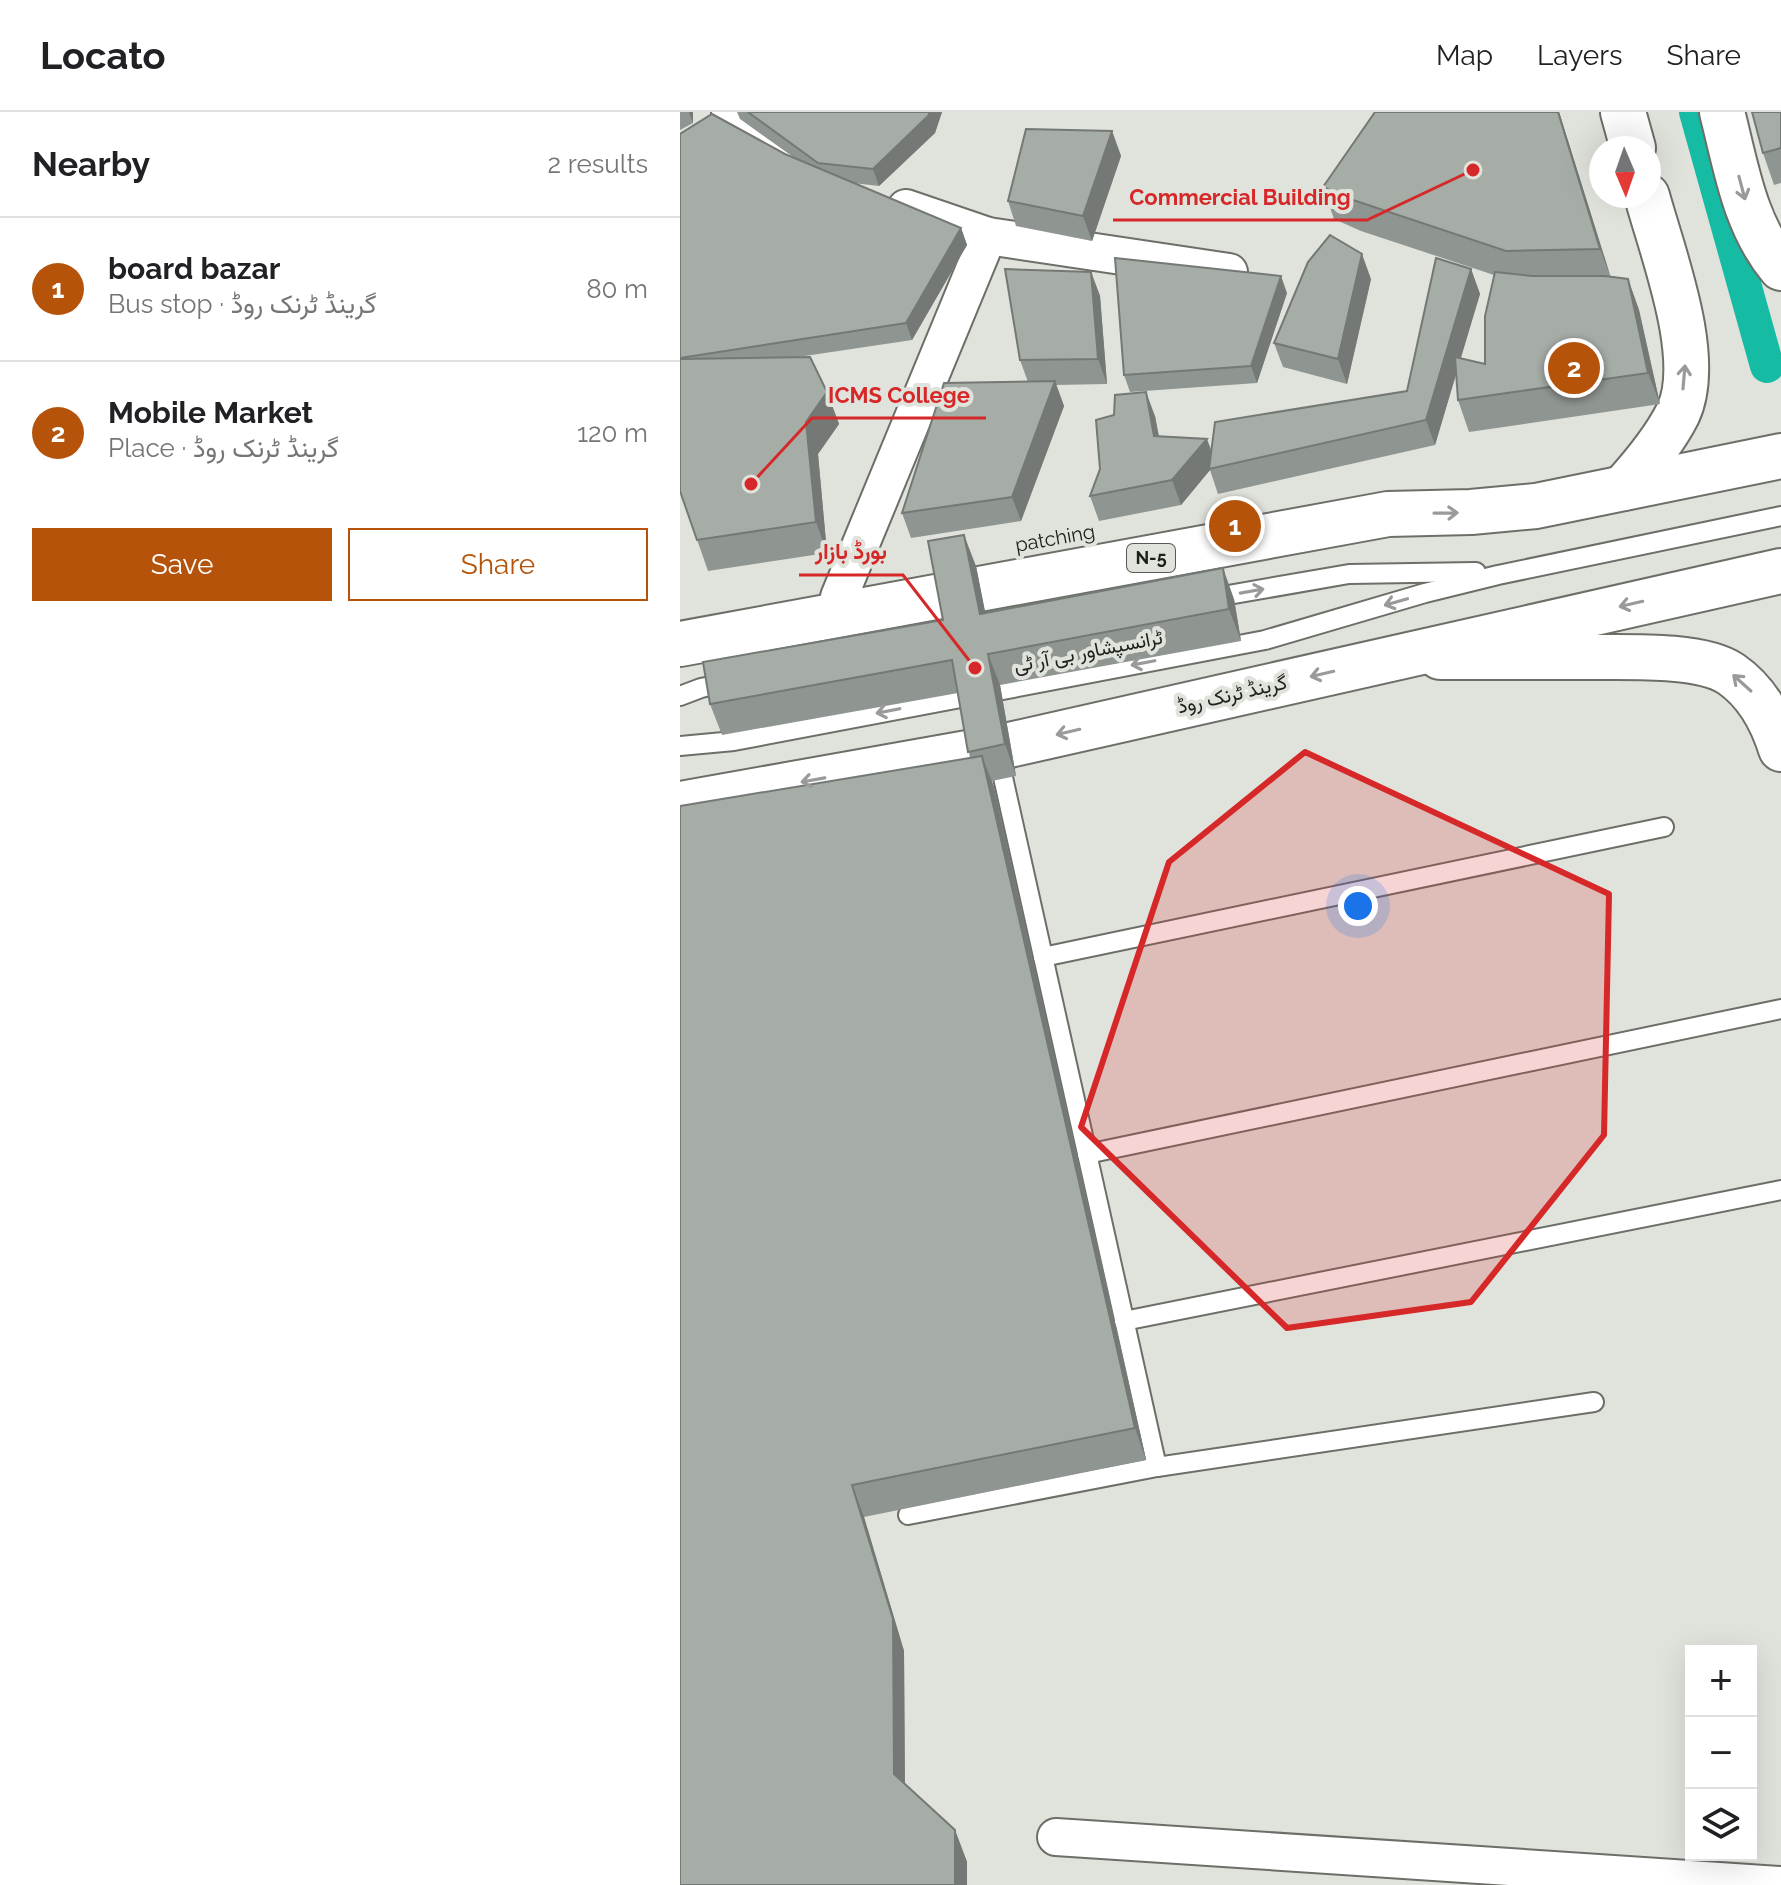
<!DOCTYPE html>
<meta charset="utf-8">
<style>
body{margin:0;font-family:Raleway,Vazirmatn,sans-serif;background:#f6f6f6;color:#202124}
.controls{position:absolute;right:24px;bottom:24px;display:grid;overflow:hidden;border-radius:0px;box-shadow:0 8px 32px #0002}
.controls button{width:72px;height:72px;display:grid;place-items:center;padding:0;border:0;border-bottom:2px solid #e0e0e0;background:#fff;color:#202124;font:40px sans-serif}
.compass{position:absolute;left:909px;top:24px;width:72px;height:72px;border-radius:50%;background:#fff;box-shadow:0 8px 32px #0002;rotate:178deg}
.you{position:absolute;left:678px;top:794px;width:28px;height:28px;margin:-20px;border:6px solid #fff;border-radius:50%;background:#1a73e8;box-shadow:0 0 0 12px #1a73e833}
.badge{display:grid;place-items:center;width:52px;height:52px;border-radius:50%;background:#b45309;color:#fff;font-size:26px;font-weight:700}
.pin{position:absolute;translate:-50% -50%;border:4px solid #fff;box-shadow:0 2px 8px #0006}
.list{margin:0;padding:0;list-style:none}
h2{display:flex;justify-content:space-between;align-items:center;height:104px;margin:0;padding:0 32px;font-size:34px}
h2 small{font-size:26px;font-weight:400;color:#757577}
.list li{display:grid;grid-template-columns:52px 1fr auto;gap:24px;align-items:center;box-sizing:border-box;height:144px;padding:0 32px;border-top:2px solid #e0e0e0}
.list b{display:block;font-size:30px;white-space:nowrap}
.list p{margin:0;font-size:26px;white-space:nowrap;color:#757577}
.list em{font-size:26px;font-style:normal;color:#757577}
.actions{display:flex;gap:16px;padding:24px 32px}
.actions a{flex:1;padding:18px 0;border:2px solid #b45309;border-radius:0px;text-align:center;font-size:28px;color:#b45309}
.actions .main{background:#b45309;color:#fff}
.icon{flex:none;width:44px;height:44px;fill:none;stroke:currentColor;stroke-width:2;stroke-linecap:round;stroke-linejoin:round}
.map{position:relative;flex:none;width:1101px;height:1773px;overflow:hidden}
header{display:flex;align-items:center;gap:48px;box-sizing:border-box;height:112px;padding:0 40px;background:#fff;border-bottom:2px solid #e0e0e0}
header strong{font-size:38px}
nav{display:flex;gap:44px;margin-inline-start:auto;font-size:28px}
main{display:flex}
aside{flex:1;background:#fff}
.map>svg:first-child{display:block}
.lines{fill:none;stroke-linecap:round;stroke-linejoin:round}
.canal{stroke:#16bba4;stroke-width:34}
.service-casing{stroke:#6c6f68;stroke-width:22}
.minor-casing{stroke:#6c6f68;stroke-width:40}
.secondary-casing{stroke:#6c6f68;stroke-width:48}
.primary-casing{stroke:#6c6f68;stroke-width:48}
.trunk-casing{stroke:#6c6f68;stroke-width:48}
.service{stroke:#fff;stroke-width:18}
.minor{stroke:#fff;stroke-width:36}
.secondary{stroke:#fff;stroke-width:44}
.primary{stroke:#fff;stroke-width:44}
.trunk{stroke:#fff;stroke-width:44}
.wall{fill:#8f9590}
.shaded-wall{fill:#747975}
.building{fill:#a6ada7;stroke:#747975;stroke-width:2}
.oneway{stroke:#999a99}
.marked{fill:#d62828;fill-opacity:0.2;stroke:#d62828;stroke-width:6;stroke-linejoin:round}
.labels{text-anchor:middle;stroke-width:8;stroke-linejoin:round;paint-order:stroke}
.shield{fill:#e0e3dc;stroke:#585a56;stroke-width:2}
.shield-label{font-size:18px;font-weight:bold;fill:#1d1f1c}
.street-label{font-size:20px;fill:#1d1f1c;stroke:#e0e3dc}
.leader{fill:none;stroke:#d62828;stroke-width:3}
.callout-dot{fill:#d62828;stroke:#e0e3dc;stroke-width:3}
.callout-label{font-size:22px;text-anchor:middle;font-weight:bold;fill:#d62828;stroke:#e0e3dc;stroke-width:8;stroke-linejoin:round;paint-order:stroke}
</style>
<header>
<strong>Locato</strong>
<nav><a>Map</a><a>Layers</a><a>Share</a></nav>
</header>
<main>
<aside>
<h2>Nearby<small>2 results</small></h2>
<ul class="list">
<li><span class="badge">1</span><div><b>board bazar</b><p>Bus stop · گرینڈ ٹرنک روڈ</p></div><em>80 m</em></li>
<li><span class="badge">2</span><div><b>Mobile Market</b><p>Place · گرینڈ ٹرنک روڈ</p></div><em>120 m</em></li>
</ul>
<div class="actions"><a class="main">Save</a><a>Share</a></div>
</aside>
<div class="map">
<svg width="1101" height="1773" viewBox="0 0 1101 1773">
<rect width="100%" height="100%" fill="#e0e3dc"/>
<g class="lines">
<!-- canal -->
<polyline class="canal" points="1016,0 1087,254"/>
<!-- service casing -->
<g class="service-casing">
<g id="service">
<polyline points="531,486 669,462 796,460"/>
<polyline points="0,584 21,576 49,570"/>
<polyline points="0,634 54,629 585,528 745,481 818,463 1101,404"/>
<polyline points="318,643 477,1355"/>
<polyline points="363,845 984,715"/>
<polyline points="407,1042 1101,897"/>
<polyline points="444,1209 1101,1078"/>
<polyline points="228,1403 477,1355 914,1290"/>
</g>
</g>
<!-- minor casing -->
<g class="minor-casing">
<g id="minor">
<polyline points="50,0 154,75"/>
<polyline points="226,96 308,124 549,160"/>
<polyline points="159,485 308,124"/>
<polyline points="376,1725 1101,1773"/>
</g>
</g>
<!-- secondary casing -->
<g class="secondary-casing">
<g id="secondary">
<polyline points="943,0 953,36"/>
<path d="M 1042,0 C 1056,54 1064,112 1101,156"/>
<path d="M 943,376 C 963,354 985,327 998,301 C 1024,246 982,140 967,84"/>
</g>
</g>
<!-- primary casing -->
<g class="primary-casing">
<path id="primary" d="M 760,545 C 805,545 850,545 895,545 C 935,546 1019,540 1051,562 C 1077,580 1092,608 1101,637"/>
</g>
<!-- trunk casing -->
<g class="trunk-casing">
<g id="trunk">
<polyline points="0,532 708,402 791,400 856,394 1101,344"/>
<polyline points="0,692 316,636 1101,459"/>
</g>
</g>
<!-- service -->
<use href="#service" class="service"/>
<!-- minor -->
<use href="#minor" class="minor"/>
<!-- secondary -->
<use href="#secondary" class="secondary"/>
<!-- primary -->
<use href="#primary" class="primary"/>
<!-- trunk -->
<use href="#trunk" class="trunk"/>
</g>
<!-- wall -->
<g class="wall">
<polygon points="0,0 13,0 13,11 0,18"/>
<polygon points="57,0 262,0 255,21 199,74 173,71 281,116 287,133 232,228 118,245 147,280 159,312 138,342 147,441 28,459 0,379 0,22 105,42 116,47 60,7"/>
<polygon points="879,0 930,164 948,167 959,198 980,292 789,320 778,288 776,262 755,333 538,382 530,358 501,393 419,409 410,384 475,304 479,324 532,339 727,279 791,157 800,182 780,247 805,252 814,163 681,119 654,107 643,75"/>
<polygon points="1101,0 1101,71 1094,73 1083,41"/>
<polygon points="432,19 441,44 412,129 336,114 328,89"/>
<polygon points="411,160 420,184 427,272 376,273 384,294 341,409 231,426 222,401 348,270 340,248"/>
<polygon points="691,167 667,272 603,255 594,231"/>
<polygon points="607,181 577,271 450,280 444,263"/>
<polygon points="296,454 305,501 554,487 561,529 320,573 336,664 312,669 466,1348 184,1405 224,1539 225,1672 275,1718 287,1750 287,1773 0,1773 290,646 278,581 42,623 30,592 263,508"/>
</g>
<!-- shaded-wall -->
<g class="shaded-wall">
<polygon points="9,0 13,0 13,11"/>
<polygon points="250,0 262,0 255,21 199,74 193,57"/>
<polygon points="878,0 879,0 932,169 920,137"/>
<polygon points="432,19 441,44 412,129 403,104"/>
<polygon points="281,116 287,133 232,228 226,211"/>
<polygon points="682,142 691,167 667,272 658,247"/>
<polygon points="791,157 800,182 755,333 746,308"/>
<polygon points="411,160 420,184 427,272 418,247"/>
<polygon points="601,164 607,181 577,271 571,254"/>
<polygon points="948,167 959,198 980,292 968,261"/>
<polygon points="375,269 384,294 341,409 332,385"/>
<polygon points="147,280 159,312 138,342 147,441 136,410 126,310"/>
<polygon points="466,280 475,304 483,349 474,324"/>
<polygon points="527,327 536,351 529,357 530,358 501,393 492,368"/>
<polygon points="284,423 296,454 312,534 300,502"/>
<polygon points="543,456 554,487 561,529 549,497"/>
<polygon points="308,542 320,573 336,664 325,632"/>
<polygon points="302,644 314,675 466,1348 455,1316"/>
<polygon points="172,1373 184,1405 224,1539 225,1693 214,1662"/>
<polygon points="275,1718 287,1750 287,1773 275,1773"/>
</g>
<!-- building -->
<g class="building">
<polygon points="68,0 250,0 248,4 193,57 138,51"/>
<polygon points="695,0 878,0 920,137 826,139 670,87 643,75"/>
<polygon points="1072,0 1101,0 1101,36 1083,41"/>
<polygon points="32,2 105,42 281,116 226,211 0,246 0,22"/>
<polygon points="346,17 432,19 403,104 328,89"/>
<polygon points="650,123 682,142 658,247 594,231 628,150"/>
<polygon points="435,146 601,164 571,254 444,263"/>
<polygon points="756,146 791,157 746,308 529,357 535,310 727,279"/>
<polygon points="325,157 411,160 418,247 340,248"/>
<polygon points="815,160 852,164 925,164 948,167 968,261 778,288 775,245 805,252 805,204"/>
<polygon points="130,245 147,280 126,310 136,410 17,428 0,379 0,247"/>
<polygon points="375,269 332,385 222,401 264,271"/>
<polygon points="466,280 474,324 527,327 492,368 410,384 420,357 416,308 434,303 435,283"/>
<polygon points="284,423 300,502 543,456 549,497 308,542 325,632 288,640 272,548 30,592 23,550 263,508 248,429"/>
<polygon points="302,644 455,1316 172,1373 213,1507 214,1662 275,1718 275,1773 0,1773 0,694"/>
</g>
<!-- one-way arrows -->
<defs><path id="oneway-shaft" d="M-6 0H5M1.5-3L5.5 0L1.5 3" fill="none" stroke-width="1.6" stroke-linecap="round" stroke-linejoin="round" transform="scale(2)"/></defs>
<g class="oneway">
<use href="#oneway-shaft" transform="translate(1062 76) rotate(75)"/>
<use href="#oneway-shaft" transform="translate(1004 265) rotate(-85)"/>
<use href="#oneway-shaft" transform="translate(766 401) rotate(-1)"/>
<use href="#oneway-shaft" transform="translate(572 479) rotate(-10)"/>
<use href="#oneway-shaft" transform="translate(716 490) rotate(164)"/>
<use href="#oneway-shaft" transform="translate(951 492) rotate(167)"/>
<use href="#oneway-shaft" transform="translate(463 551) rotate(169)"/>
<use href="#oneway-shaft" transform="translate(642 562) rotate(167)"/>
<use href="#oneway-shaft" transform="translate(1062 571) rotate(-138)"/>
<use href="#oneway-shaft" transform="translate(208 599) rotate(169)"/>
<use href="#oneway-shaft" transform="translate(388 620) rotate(167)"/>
<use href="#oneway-shaft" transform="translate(133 668) rotate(170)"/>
</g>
<!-- marked area -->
<path class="marked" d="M 625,640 L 929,782 L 924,1023 L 791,1190 L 607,1216 L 401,1015 L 489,750 Z"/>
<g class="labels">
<!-- shield labels -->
<rect class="shield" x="447" y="432" width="48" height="28" rx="6"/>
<g class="shield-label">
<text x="471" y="452">N-5</text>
</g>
<!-- street labels -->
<g class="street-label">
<text transform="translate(375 426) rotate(-10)" y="7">patching</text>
<text transform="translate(408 539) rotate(-11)" y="7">ٹرانسپشاور بی آر ٹی</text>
<text transform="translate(552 582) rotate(-13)" y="7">گرینڈ ٹرنک روڈ</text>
</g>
</g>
<!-- callouts -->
<path class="leader" d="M793 58L687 108H433M71 372L132 306H306M295 556L223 463H119"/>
<g class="callout-dot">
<circle cx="793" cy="58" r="8"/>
<circle cx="71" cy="372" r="8"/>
<circle cx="295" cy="556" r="8"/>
</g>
<g class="callout-label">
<text x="560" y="93">Commercial Building</text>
<text x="219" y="291">ICMS College</text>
<text x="171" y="447">بورڈ بازار</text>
</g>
</svg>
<div class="controls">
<button>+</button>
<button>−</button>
<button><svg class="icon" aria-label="layers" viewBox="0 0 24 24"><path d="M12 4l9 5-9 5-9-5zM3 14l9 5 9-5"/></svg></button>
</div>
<svg class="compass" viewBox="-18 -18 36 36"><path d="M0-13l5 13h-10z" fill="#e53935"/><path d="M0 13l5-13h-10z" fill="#757577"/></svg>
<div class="you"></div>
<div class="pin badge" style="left:555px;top:414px">1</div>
<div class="pin badge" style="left:894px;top:256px">2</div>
</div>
</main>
